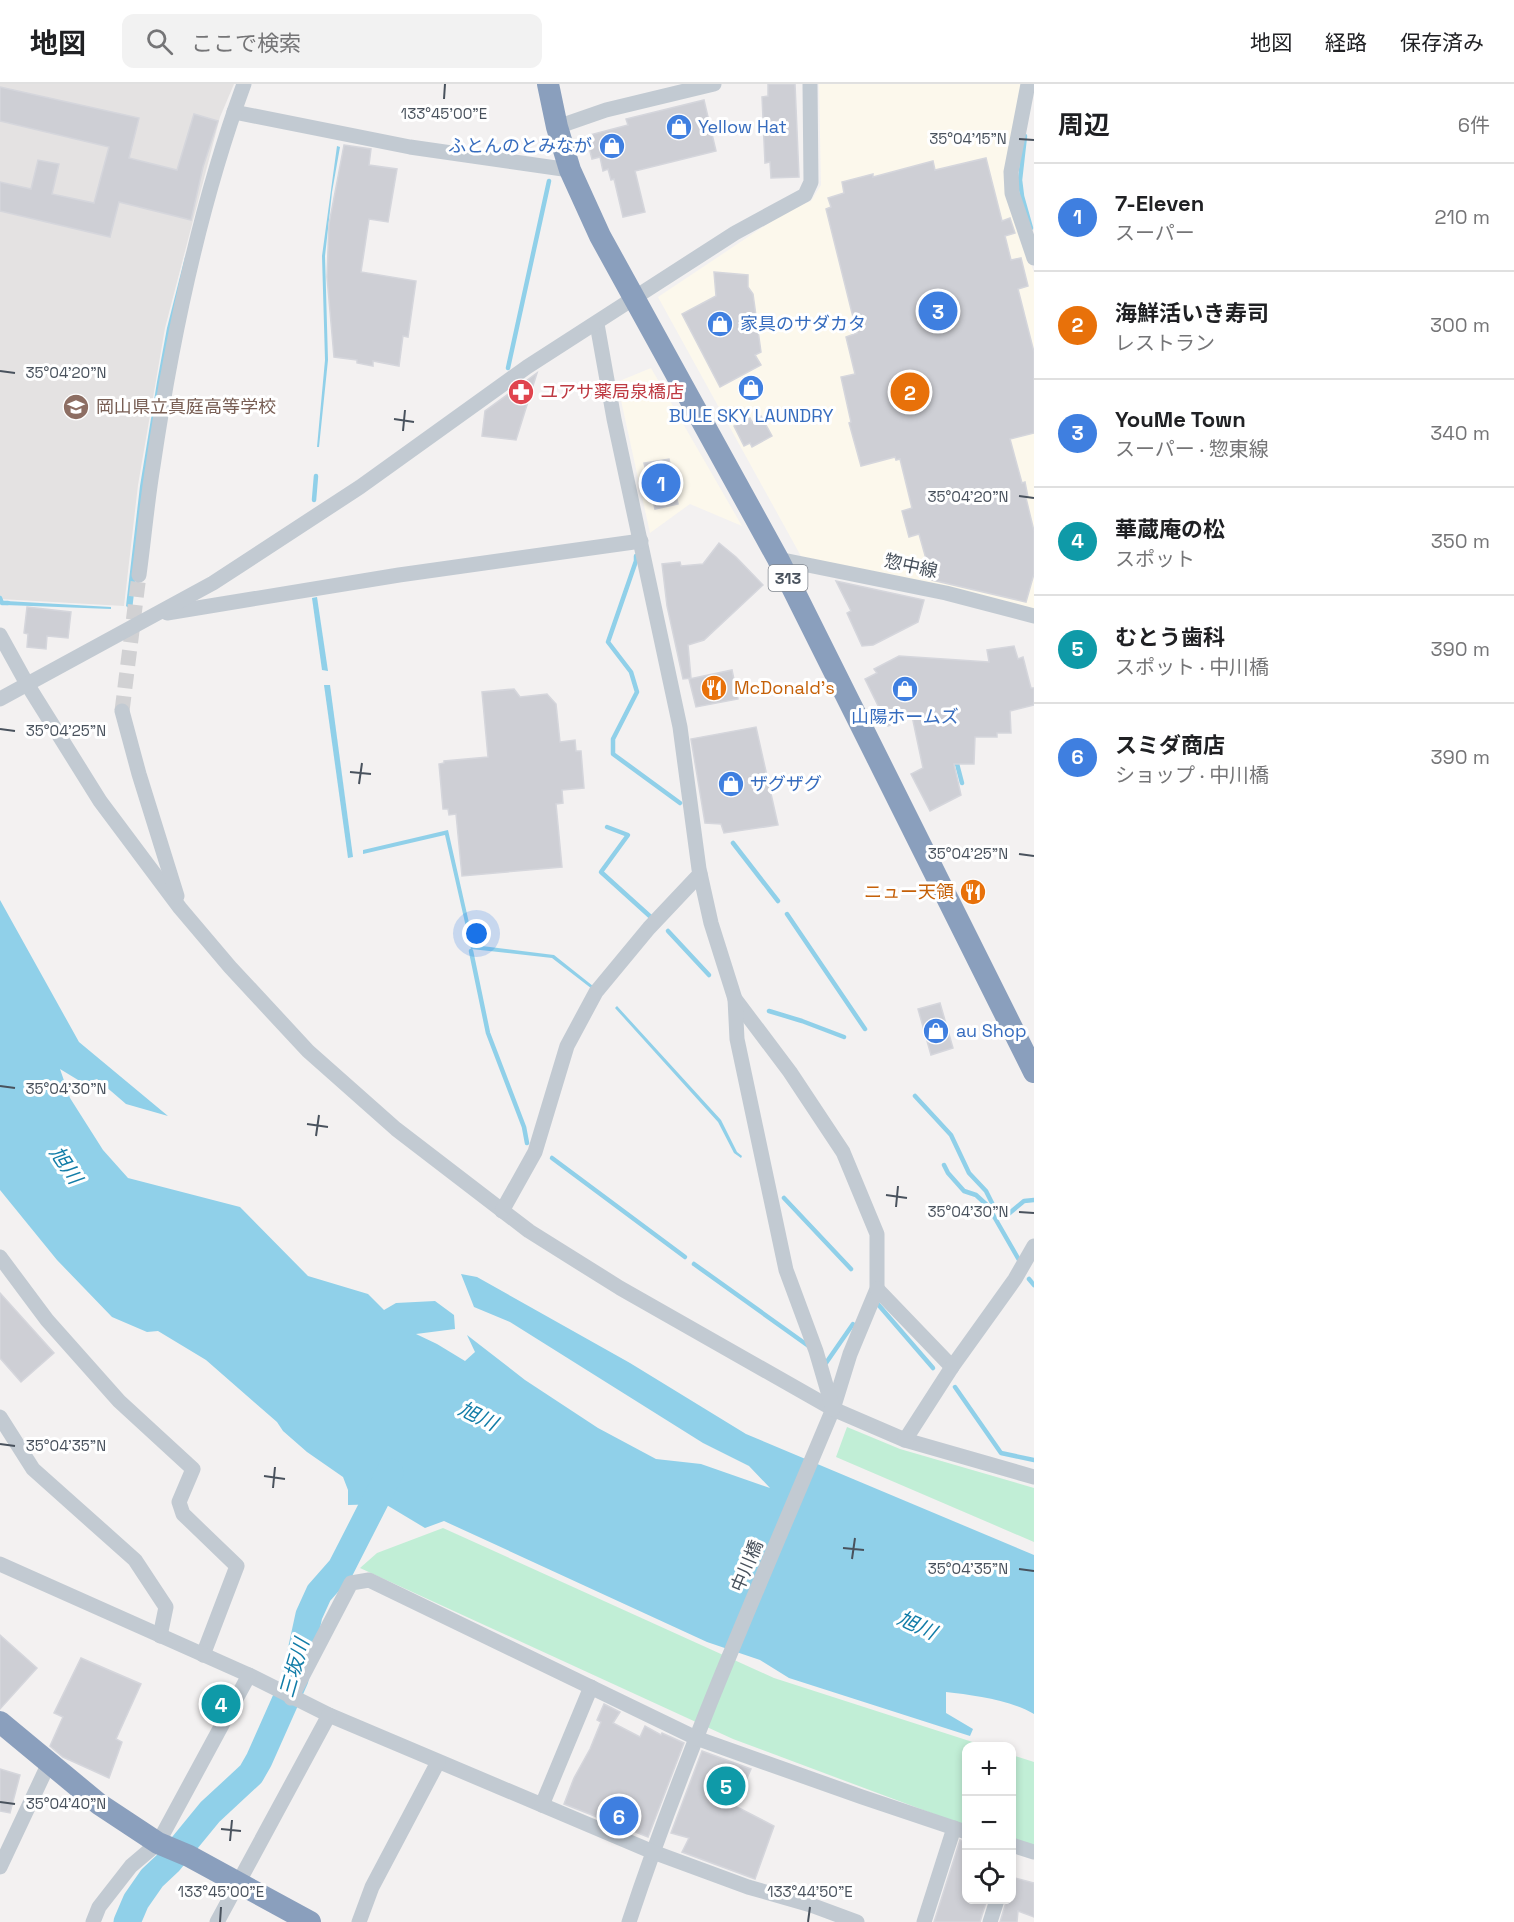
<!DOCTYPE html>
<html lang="ja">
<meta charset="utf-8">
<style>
body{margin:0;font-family:"Space Grotesk","Noto Sans JP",sans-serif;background:#f2f2f2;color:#202124}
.controls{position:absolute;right:18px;bottom:18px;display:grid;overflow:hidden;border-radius:12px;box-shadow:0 3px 9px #0003}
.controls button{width:54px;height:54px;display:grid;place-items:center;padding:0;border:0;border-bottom:2px solid #e0e0e0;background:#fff;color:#202124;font:30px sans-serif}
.you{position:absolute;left:477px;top:850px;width:21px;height:21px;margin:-15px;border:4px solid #fff;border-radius:50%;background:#1a73e8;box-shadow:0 0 0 9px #1a73e833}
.badge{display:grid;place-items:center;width:39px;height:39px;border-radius:50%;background:#2065de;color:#fff;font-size:20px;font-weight:700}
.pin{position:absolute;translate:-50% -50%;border:3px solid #fff;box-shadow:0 2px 6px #0006}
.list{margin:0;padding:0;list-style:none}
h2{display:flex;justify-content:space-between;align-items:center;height:78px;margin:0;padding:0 24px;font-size:26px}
h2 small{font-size:20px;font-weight:400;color:#757577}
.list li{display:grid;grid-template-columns:39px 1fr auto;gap:18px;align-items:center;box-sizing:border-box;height:108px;padding:0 24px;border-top:2px solid #e0e0e0}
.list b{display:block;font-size:22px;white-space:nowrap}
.list p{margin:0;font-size:20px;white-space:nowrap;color:#757577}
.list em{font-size:20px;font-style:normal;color:#757577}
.icon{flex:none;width:33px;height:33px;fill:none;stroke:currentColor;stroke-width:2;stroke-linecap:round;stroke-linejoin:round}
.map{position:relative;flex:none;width:1034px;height:1838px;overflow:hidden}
header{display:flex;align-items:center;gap:36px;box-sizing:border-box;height:84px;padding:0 30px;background:#fff;border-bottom:2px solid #e0e0e0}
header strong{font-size:28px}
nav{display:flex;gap:33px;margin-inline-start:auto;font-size:21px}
.search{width:420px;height:54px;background:#f2f2f2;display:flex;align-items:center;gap:15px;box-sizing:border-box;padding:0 21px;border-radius:12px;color:#757577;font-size:22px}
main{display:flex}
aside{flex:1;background:#fff}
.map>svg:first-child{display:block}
.commercial{fill:#fcf8ec}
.education{fill:#e4e2e2}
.green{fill:#c1eed6}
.water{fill:#90d0e9}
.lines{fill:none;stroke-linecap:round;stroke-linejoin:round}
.stream{stroke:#90d0e9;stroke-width:4.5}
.river{stroke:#90d0e9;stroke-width:27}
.building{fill:#cecfd5;stroke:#d5d6dc;stroke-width:1.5}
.minor-tunnel{stroke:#d1d1d3;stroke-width:15;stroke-dasharray:15 8;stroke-linecap:butt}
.minor{stroke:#c2cad2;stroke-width:15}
.highway{stroke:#8a9fbd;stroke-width:22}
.ticks{fill:none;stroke:#49525d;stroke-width:2}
.labels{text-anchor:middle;stroke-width:6;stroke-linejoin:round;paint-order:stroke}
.shield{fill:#fff;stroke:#80868e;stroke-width:1.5}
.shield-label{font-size:16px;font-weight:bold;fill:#49525d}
.shop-label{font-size:18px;fill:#366cbe;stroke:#fff;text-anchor:start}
.health-label{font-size:18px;fill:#be3a42;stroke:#fff;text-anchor:start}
.education-label{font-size:18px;fill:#785e54;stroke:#fff;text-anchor:start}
.street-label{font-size:18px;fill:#49525d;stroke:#fff}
.food-label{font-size:18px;fill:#c56008;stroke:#fff;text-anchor:start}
.water-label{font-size:20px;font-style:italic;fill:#127da8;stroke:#fff}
.ticks-label{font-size:15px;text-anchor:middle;fill:#49525d;stroke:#fff;stroke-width:6;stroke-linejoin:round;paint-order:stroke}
</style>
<header>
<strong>地図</strong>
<div class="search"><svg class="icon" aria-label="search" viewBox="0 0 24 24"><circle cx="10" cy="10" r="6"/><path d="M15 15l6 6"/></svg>ここで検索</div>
<nav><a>地図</a><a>経路</a><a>保存済み</a></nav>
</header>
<main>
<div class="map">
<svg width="1034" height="1838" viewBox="0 0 1034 1838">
<rect width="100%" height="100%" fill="#f3f1f1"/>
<!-- commercial -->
<g class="commercial">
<polygon points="819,0 1024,0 1013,49 1025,166 1034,188 1034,525 802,474 658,213 772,137 796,123 811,117 821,101"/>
<polygon points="651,284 742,442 690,420 650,449 617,298"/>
</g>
<!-- education -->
<polygon class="education" points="0,0 234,0 220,33 165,244 138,401 124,522 0,515"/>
<!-- green -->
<g class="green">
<polygon points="847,1343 900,1365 1034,1404 1034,1458 836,1373"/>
<polygon points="443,1444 774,1594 985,1662 966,1662 966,1742 733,1655 360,1484 377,1469"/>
<polygon points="1012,1671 1034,1678 1034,1763 1012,1756"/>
</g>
<!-- water -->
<g class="water">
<polygon points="337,62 340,63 332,108 325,172 328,276 319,363 317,363 325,276 322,172"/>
<polygon points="186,169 146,402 132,527 126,522 140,402 157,298 167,244"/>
<polygon points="317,513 328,587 322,586 312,514"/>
<polygon points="6,517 111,523 111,525 5,521 3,519"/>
<polygon points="324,601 330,601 353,773 348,774"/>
<polygon points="448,746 474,861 554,871 598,906 596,908 552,874 471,865 445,751 363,770 363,766"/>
<path d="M 0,816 L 79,958 L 168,1032 L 126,1020 L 97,995 L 83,999 L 60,985 L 70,1014 L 103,1066 L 128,1094 L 240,1123 L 308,1192 L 368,1210 L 384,1226 L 396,1219 L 435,1217 L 454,1231 L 455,1245 L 416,1250 L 437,1260 L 465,1277 L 475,1268 L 467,1251 L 525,1296 L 598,1344 L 656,1375 L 701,1380 L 770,1404 L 749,1382 L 703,1359 L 510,1238 L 474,1223 L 461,1190 L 477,1193 L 630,1279 L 746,1350 L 1034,1471 L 1034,1630 C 1011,1616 973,1611 946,1608 L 946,1629 L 973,1645 L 970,1652 L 789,1594 L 760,1576 L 707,1558 L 444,1437 L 425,1444 L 385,1420 L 348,1421 L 348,1406 L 343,1393 L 307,1368 L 283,1347 L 277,1338 L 206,1276 L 158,1247 L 147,1248 L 112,1233 L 57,1176 L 0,1106 Z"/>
<polygon points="617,922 721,1036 737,1068 742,1072 741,1074 734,1069 718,1038 615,924"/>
</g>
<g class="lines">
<!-- stream -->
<g class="stream">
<polyline points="1025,52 1020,96 1022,112 1031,144"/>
<polyline points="508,284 549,97"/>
<polyline points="314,416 316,392"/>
<polyline points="636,472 636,477 608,558 631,588 637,608 613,655 613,670 680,719"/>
<polyline points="0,514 2,519 8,519"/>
<polyline points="956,676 962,699"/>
<polyline points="607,743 628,751 601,788 653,835"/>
<polyline points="733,759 778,817"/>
<polyline points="787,830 865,945"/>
<polyline points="668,847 709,891"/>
<polyline points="471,867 488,949 524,1043 527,1059"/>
<polyline points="769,927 802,937 844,953"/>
<polyline points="915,1012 951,1051 969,1089 986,1107 994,1123 1006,1132 1024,1117 1034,1116"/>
<polyline points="552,1074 685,1173"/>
<polyline points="944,1081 948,1089 964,1107 976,1111 988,1122 1019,1176"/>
<polyline points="784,1114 851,1185"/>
<polyline points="694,1180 810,1263"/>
<polyline points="1029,1195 1034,1201"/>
<polyline points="876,1218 933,1284"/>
<polyline points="826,1279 853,1240"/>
<polyline points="955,1303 1001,1369 1034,1376"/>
</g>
<!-- river -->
<polyline class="river" points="127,1838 136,1817 152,1794 169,1778 210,1728 251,1690 259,1676 295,1595 309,1531 319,1509 341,1484 390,1388"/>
</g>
<!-- building -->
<g class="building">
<polygon points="768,0 795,0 799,93 771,94 770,78 765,79 762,13 768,12"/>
<polygon points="0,3 139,34 129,74 177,86 194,30 218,37 203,83 191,136 119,118 110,153 0,127 0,98 31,105 38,76 59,80 52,110 94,119 109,63 0,37"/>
<polygon points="704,16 716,67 635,87 645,128 623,133 614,95 611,96 608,85 603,87 600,73 592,75 586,52 628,41 626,35"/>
<polygon points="344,61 371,65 369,81 397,85 388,138 369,135 361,188 416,197 408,253 403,252 399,282 373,277 373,282 357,279 357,276 334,273 327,193 329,140"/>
<polygon points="986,74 1002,137 1010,134 1015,149 1005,152 1011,176 1021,174 1028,202 1018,205 1034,268 1034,349 1010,355 1022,399 1025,398 1028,413 1026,414 1034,447 1034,490 1026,518 932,496 919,450 909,453 902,427 912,424 900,375 896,376 895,373 861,382 849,339 851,338 841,293 855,290 846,253 857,249 826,125 831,123 828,114 844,109 842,98 873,90 873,93 933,77 935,86"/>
<polygon points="714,188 748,191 748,203 753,210 761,268 755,271 761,281 720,303 682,230 716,212"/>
<polygon points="537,289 516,356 482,352 485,327"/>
<polygon points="761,332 772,352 752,363 750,359 744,362 734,342 750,334 752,338"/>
<polygon points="669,375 678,420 655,425 644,379"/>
<polygon points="719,459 736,473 763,501 704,556 688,561 691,594 683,595 667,522 662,480 680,478 681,482 703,480"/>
<polygon points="836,497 924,516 918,538 873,561 862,562 847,529 851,527"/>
<polygon points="27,523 71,528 68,554 47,552 46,565 27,563 28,550 24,549"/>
<polygon points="1014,562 1018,575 1023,573 1031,604 1034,604 1034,621 1010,627 1011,649 997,649 997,653 975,653 974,680 954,680 961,711 930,727 911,690 923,684 912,632 888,642 865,595 877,589 874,585 899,572 989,578 987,566"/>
<polygon points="732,586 738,615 696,623 689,595"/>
<polygon points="514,605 520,613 547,610 556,620 560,658 575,656 576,667 581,667 584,704 562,706 563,719 556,720 562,783 462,792 456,730 449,731 448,725 443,725 439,680 444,679 444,677 488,673 482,608"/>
<polygon points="756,643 778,741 724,749 721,740 705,739 691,655"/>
<polygon points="940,919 953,964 931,971 918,925"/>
<polygon points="0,1209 54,1269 21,1298 0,1274"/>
<polygon points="0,1551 37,1584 0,1625"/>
<polygon points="81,1574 141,1600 116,1655 122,1658 109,1694 63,1673 50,1662 63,1633 54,1629"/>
<polygon points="604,1620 620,1628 613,1639 640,1653 645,1642 661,1651 662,1649 684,1659 648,1753 564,1720 574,1694 590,1665 601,1638 597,1636"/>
<polygon points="702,1667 751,1685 735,1722 774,1742 755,1795 682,1768 689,1754 671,1749"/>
<polygon points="0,1685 20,1691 10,1729 0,1727"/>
<polygon points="960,1756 966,1758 966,1815 987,1815 980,1838 934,1838"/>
<polygon points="1011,1793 1034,1799 1034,1833 1018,1827 1017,1838 1000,1838 1007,1815 1011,1815"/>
</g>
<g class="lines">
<!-- minor-tunnel -->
<polyline class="minor-tunnel" points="122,627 139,491"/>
<!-- minor -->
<g class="minor">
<polyline points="1028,0 1011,88 1012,109 1034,174"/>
<polyline points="234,28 410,63 570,86"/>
<polyline points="557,43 606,26 714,0"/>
<path d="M 597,240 L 614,335 L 680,643 L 699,785 L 711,839 L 735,915 L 790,988 L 843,1068 L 877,1150 L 877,1205 L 850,1270 L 833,1325 C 762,1495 687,1663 629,1838"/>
<polyline points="778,475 946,509 1034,532"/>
<path d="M 139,491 C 144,455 147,418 153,382 C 172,253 199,123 244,0"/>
<polyline points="167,529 399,491 641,457"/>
<polyline points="0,551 27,600 100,717 180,824 230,883 308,967 396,1045 529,1147 620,1204 833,1325 905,1356 1034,1393"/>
<polyline points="0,615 213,499 360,403 527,283 735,149 805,111 811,98 810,0"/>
<polyline points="122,627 139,690 177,812"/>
<polyline points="735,915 737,955 786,1186 816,1267 833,1325"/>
<polyline points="502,1127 535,1068 567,962 596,908 649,844 700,790"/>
<polyline points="0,1173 47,1236 119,1317 193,1385 179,1418 183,1430 237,1482 203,1571"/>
<polyline points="877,1205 952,1283"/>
<polyline points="0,1333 33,1385 135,1476 166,1523 160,1552"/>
<polyline points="905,1356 952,1283 1015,1195 1034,1162"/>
<polyline points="0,1480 249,1591 329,1631 653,1768 748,1803 811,1821 857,1838"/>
<polyline points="291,1614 351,1499 369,1496 696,1654 862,1713 966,1748"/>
<polyline points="542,1721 591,1603"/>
<polyline points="1012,1761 1034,1768"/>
<polyline points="0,1783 49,1679"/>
<polyline points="93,1838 99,1823 131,1782 158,1759 249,1591"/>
<polyline points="217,1838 329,1631"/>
<polyline points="359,1838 372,1803 438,1678"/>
<polyline points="924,1838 954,1744"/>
<polyline points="990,1838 997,1816"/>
</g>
<!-- highway -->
<g class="highway">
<polyline points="548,0 557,43 570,86 600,152 778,475 1034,988"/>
<polyline points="0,1638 99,1720 158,1759 189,1772 310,1838"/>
</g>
</g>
<!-- ticks -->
<path class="ticks" d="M 444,15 L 445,0M 1019,55 L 1034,56M 0,287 L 15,289M 394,335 L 414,338M 403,347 L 405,326M 1019,412 L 1034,414M 0,645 L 15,647M 350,688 L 371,690M 359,700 L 362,679M 1019,770 L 1034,772M 0,1002 L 15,1004M 307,1040 L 328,1043M 316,1052 L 319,1031M 886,1111 L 907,1114M 896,1123 L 898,1102M 1019,1128 L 1034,1129M 0,1360 L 15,1362M 264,1392 L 285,1395M 273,1404 L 275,1383M 843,1464 L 864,1466M 852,1475 L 855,1454M 1019,1485 L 1034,1487M 0,1718 L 15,1720M 221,1745 L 241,1747M 230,1757 L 232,1736M 220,1838 L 221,1823M 808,1838 L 810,1823"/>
<!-- icons -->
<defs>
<g id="shop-disc" transform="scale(1.35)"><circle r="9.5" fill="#3f7fe0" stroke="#fff"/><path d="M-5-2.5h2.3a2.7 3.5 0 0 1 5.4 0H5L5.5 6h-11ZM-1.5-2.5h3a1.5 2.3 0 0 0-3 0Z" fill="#fff"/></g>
<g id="pharmacy-disc" transform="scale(1.35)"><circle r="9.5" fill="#e0444e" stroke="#fff"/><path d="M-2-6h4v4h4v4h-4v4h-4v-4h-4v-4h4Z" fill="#fff"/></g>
<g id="school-disc" transform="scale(1.35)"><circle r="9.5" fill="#8d6e63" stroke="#fff"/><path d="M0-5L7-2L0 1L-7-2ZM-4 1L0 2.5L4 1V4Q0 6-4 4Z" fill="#fff"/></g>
<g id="restaurant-disc" transform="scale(1.35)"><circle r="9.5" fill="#e8710a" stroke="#fff"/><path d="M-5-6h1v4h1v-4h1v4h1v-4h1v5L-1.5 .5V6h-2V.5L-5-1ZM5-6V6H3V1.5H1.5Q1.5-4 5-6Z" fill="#fff"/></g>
</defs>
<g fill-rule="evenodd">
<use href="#shop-disc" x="679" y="43"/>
<use href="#shop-disc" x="612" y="62"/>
<use href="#shop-disc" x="720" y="240"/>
<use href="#shop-disc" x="751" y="304"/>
<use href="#pharmacy-disc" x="521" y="308"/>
<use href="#school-disc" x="76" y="323"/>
<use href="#restaurant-disc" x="714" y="604"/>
<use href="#shop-disc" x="905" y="605"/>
<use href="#shop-disc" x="731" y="700"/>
<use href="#restaurant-disc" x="973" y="808"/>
<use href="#shop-disc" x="936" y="947"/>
</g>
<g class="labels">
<!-- shield labels -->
<rect class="shield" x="768.5" y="481" width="39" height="26" rx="4.5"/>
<g class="shield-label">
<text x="788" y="500">313</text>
</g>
<!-- shop labels -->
<g class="shop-label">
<text x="698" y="49">Yellow Hat</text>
<text x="592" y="68" text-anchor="end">ふとんのとみなが</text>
<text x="740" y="246">家具のサダカタ</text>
<text x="751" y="338" text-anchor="middle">BULE SKY LAUNDRY</text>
<text x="905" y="639" text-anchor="middle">山陽ホームズ</text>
<text x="750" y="706">ザグザグ</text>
<text x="956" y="953">au Shop</text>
</g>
<!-- health labels -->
<g class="health-label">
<text x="540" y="314">ユアサ薬局泉橋店</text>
</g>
<!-- education labels -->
<g class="education-label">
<text x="96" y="329">岡山県立真庭高等学校</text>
</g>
<!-- street labels -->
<g class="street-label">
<text transform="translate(911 482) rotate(12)" y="6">惣中線</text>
<text transform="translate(747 1482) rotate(-67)" y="6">中川橋</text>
</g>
<!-- food labels -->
<g class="food-label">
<text x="734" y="610">McDonald's</text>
<text x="954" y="814" text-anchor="end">ニュー天領</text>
</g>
<!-- water labels -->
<g class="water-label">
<text transform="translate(66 1081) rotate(56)" y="7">旭川</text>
<text transform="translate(478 1332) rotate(26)" y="7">旭川</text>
<text transform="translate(917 1541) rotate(25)" y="7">旭川</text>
<text transform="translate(294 1584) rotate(-74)" y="7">三坂川</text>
</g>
</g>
<g class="ticks-label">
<text x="444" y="35">133°45'00"E</text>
<text x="968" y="60">35°04'15"N</text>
<text x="66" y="294">35°04'20"N</text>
<text x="968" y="418">35°04'20"N</text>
<text x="66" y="652">35°04'25"N</text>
<text x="968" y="775">35°04'25"N</text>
<text x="66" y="1010">35°04'30"N</text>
<text x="968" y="1133">35°04'30"N</text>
<text x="66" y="1367">35°04'35"N</text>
<text x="968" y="1490">35°04'35"N</text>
<text x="66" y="1725">35°04'40"N</text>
<text x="221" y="1813">133°45'00"E</text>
<text x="810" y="1813">133°44'50"E</text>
</g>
</svg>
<div class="controls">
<button>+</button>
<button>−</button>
<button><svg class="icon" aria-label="locate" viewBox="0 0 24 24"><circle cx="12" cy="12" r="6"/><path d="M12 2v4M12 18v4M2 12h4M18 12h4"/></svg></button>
</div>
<div class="you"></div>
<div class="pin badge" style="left:661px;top:399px;background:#3f7fe0">1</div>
<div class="pin badge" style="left:910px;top:308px;background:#e8710a">2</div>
<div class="pin badge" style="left:938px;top:227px;background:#3f7fe0">3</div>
<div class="pin badge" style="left:221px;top:1620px;background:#0f9aa8">4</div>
<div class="pin badge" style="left:726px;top:1702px;background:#0f9aa8">5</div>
<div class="pin badge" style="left:619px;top:1732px;background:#3f7fe0">6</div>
</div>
<aside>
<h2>周辺<small>6件</small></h2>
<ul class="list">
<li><span class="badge" style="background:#3f7fe0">1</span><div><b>7-Eleven</b><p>スーパー</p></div><em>210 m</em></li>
<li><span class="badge" style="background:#e8710a">2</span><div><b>海鮮活いき寿司</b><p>レストラン</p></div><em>300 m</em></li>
<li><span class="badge" style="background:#3f7fe0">3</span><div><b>YouMe Town</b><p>スーパー · 惣東線</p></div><em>340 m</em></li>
<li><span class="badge" style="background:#0f9aa8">4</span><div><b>華蔵庵の松</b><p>スポット</p></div><em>350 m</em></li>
<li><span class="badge" style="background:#0f9aa8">5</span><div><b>むとう歯科</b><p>スポット · 中川橋</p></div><em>390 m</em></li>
<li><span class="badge" style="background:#3f7fe0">6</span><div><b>スミダ商店</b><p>ショップ · 中川橋</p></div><em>390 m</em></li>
</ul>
</aside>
</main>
